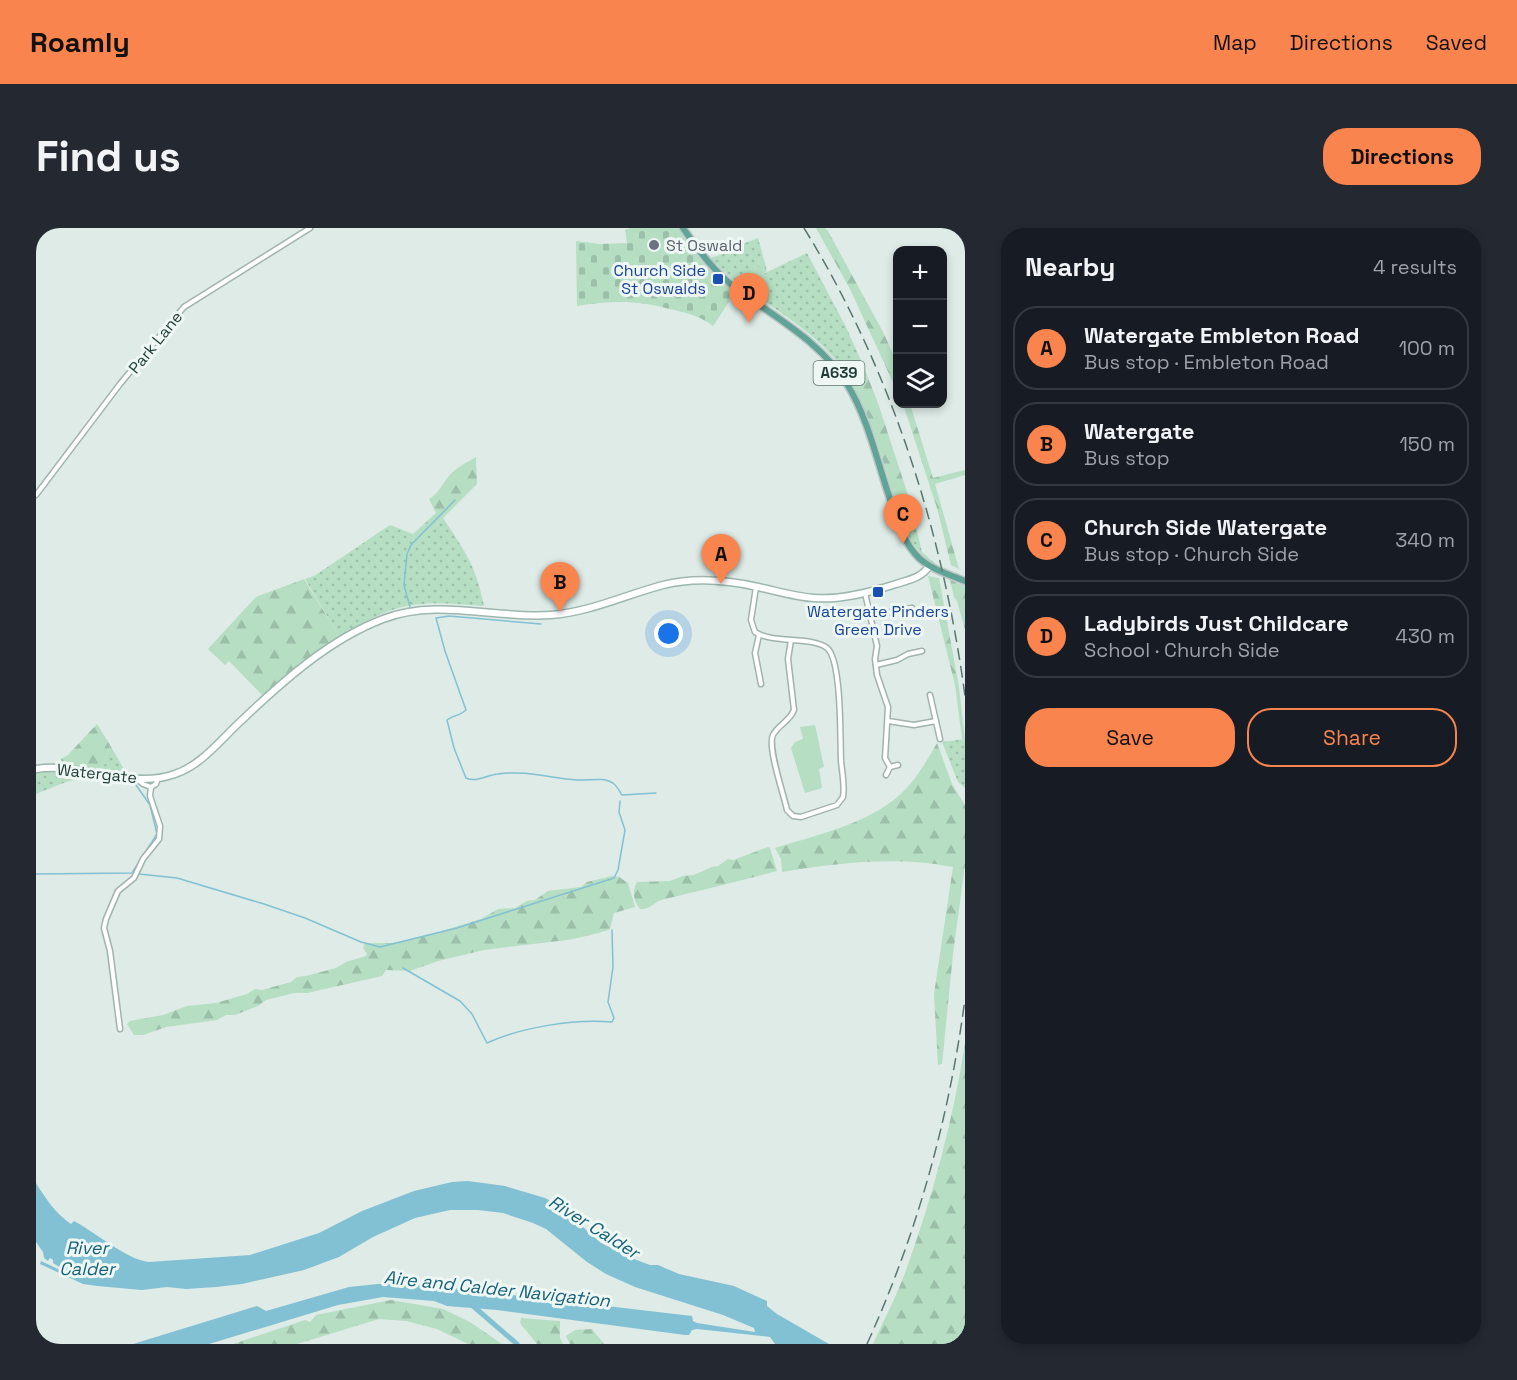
<!DOCTYPE html>
<meta charset="utf-8">
<style>
body{margin:0;font-family:"Space Grotesk",sans-serif;background:#242831;color:#f1f3f6}
.controls{position:absolute;right:18px;top:18px;display:grid;overflow:hidden;border-radius:12px;box-shadow:0 3px 9px #0003}
.controls button{width:54px;height:54px;display:grid;place-items:center;padding:0;border:0;border-bottom:2px solid #363941;background:#171b24;color:#f1f3f6;font:30px sans-serif}
.you{position:absolute;left:633px;top:406px;width:21px;height:21px;margin:-15px;border:4px solid #fff;border-radius:50%;background:#1a73e8;box-shadow:0 0 0 9px #1a73e833}
.badge{display:grid;place-items:center;width:39px;height:39px;border-radius:50%;background:#fa844d;color:#111;font-size:20px;font-weight:700}
.pin{position:absolute;translate:-50% -50px;filter:drop-shadow(0 2px 3px #0008)}
.pin::after{content:'';position:absolute;top:32px;width:21px;height:18px;background:inherit;clip-path:polygon(0 0,100% 0,50% 100%)}
.list{margin:0;padding:0;list-style:none}
h2{display:flex;justify-content:space-between;align-items:center;height:78px;margin:0;padding:0 24px;font-size:26px}
h2 small{font-size:20px;font-weight:400;color:#9ea1a6}
.list li{display:grid;grid-template-columns:39px 1fr auto;gap:18px;align-items:center;box-sizing:border-box;height:84px;margin:0 12px 12px;padding:0 12px;border:2px solid #363941;border-radius:24px}
.list b{display:block;font-size:22px;white-space:nowrap}
.list p{margin:0;font-size:20px;white-space:nowrap;color:#9ea1a6}
.list em{font-size:20px;font-style:normal;color:#9ea1a6}
.actions{display:flex;gap:12px;padding:18px 24px}
.actions a{flex:1;padding:14px 0;border:2px solid #fa844d;border-radius:24px;text-align:center;font-size:21px;color:#fa844d}
.actions .main{background:#fa844d;color:#111}
.icon{flex:none;width:33px;height:33px;fill:none;stroke:currentColor;stroke-width:2;stroke-linecap:round;stroke-linejoin:round}
.map{position:relative;flex:none;width:929px;height:1116px;overflow:hidden;border-radius:24px}
header{display:flex;align-items:center;gap:36px;box-sizing:border-box;height:84px;padding:0 30px;background:#fa844d;color:#111}
header strong{font-size:28px}
nav{display:flex;gap:33px;margin-inline-start:auto;font-size:21px}
.intro{display:flex;align-items:center;justify-content:space-between;box-sizing:border-box;height:144px;padding:0 36px}
h1{margin:0;font-size:42px}
.button{padding:15px 27px;border-radius:24px;background:#fa844d;color:#111;font-size:21px;font-weight:700}
main{display:flex;gap:36px;padding:0 36px}
aside{flex:1;background:#171b24;border-radius:24px;box-shadow:0 3px 9px #0003}
.map>svg:first-child{display:block}
.grass{fill:url(#grass-dots)}
.forest{fill:url(#forest-firs)}
.cemetery{fill:url(#cemetery-stones)}
.park{fill:#b5dec3}
.water{fill:#82c1d4}
.lines{fill:none;stroke-linecap:round;stroke-linejoin:round}
.stream{stroke:#82c1d4;stroke-width:1.5}
.canal{stroke:#82c1d4;stroke-width:5}
.minor-casing{stroke:#a1b3ae;stroke-width:7}
.secondary-casing{stroke:#9db7af;stroke-width:9}
.primary-casing{stroke:#c0c8c7;stroke-width:9}
.minor{stroke:#fff;stroke-width:4}
.secondary{stroke:#fff;stroke-width:6}
.primary{stroke:#60a397;stroke-width:6}
.rail{stroke:#597771;stroke-width:1.5;stroke-dasharray:12 6;stroke-linecap:butt}
.worship-dot{fill:#6b7280;stroke:#eff7f4;stroke-width:2}
.transit-dot{fill:#1a4fb4;stroke:#eff7f4;stroke-width:2}
.labels{text-anchor:middle;stroke-width:6;stroke-linejoin:round;paint-order:stroke}
.shield{fill:#eff7f4;stroke:#5d736f;stroke-width:1.5}
.shield-label{font-size:15px;font-weight:bold;fill:#1f3b36}
.worship-label{font-size:16px;fill:#5b616d;stroke:#eff7f4;text-anchor:start}
.transit-label{font-size:16px;fill:#164399;stroke:#eff7f4;text-anchor:end}
.street-label{font-size:16px;fill:#1f3b36;stroke:#eff7f4}
.water-label{font-size:18px;font-style:italic;fill:#16627a;stroke:#eff7f4}
</style>
<header>
<strong>Roamly</strong>
<nav><a>Map</a><a>Directions</a><a>Saved</a></nav>
</header>
<div class="intro"><h1>Find us</h1><a class="button">Directions</a></div>
<main>
<div class="map">
<svg width="929" height="1116" viewBox="0 0 929 1116">
<defs>
<pattern id="grass-dots" width="8" height="8" patternUnits="userSpaceOnUse" patternTransform="scale(1.5)"><rect width="8" height="8" fill="#b5dec3"/><path d="M2 2h.1M6 6h.1" fill="none" stroke="#9bbfa8" stroke-width="1.8" stroke-linecap="round"/></pattern>
<pattern id="forest-firs" width="22" height="20" patternUnits="userSpaceOnUse" patternTransform="scale(1.5)"><rect width="22" height="20" fill="#b5dec3"/><path d="M5 1l3.5 6h-7zM16 11l3.5 6h-7z" fill="#9bbfa8"/></pattern>
<pattern id="cemetery-stones" width="16" height="16" patternUnits="userSpaceOnUse" patternTransform="scale(1.5)"><rect width="16" height="16" fill="#b5dec3"/><path d="M2 7V4a2 2 0 0 1 4 0v3zM10 15v-3a2 2 0 0 1 4 0v3z" fill="#9bbfa8"/></pattern>
</defs>
<rect width="100%" height="100%" fill="#deebe6"/>
<!-- grass -->
<g class="grass">
<polygon points="722,10 727,28 722,31 723,39 700,55 674,30 708,20 707,16"/>
<path d="M 771,25 L 810,99 L 827,137 L 804,137 C 781,107 748,87 717,66 L 725,47 Z"/>
<path d="M 873,270 L 886,324 L 903,339 C 879,326 869,304 861,279 Z"/>
<path d="M 407,290 C 429,323 440,338 448,378 C 425,377 401,373 377,377 C 351,380 326,396 303,408 L 269,351 L 278,348 L 354,297 L 377,306 L 382,312 Z"/>
<polygon points="929,511 929,560 922,554 906,514"/>
<polygon points="74,517 89,543 95,547 56,542 67,541"/>
<polygon points="15,542 54,547 53,549 30,554 0,566 0,544"/>
</g>
<!-- forest -->
<g class="forest">
<polygon points="780,0 789,0 792,3 847,104 858,128 861,138 861,163 814,61"/>
<polygon points="727,28 731,43 725,47 717,66 700,55 723,39 722,31"/>
<path d="M 804,137 L 827,137 L 842,175 L 873,270 L 861,279 C 846,231 834,179 804,137 Z"/>
<polygon points="867,176 874,176 897,250 929,242 929,247 899,256 923,341 915,337 901,280"/>
<path d="M 440,229 L 441,256 L 407,290 L 382,312 L 377,306 L 400,285 L 393,271 C 404,264 404,259 412,249 C 419,240 430,235 440,229 Z"/>
<polygon points="892,348 903,350 923,459 929,511 926,511 919,457"/>
<polygon points="268,351 303,408 278,425 227,468 193,433 189,437 172,421 220,369"/>
<polygon points="914,352 929,358 929,402 921,373 918,369"/>
<polygon points="61,496 74,517 67,541 56,542 26,536 25,531 32,527"/>
<path d="M 901,515 L 916,556 L 929,577 L 929,637 L 917,726 L 906,836 L 902,837 L 898,766 L 917,639 C 859,628 803,635 746,644 L 745,631 L 739,620 C 778,608 822,598 855,574 C 876,559 889,536 901,515 Z"/>
<path d="M 732,619 L 734,620 L 741,643 C 704,653 667,662 629,671 C 618,673 615,682 604,681 C 597,672 596,663 601,654 L 634,653 L 647,648 L 658,647 L 676,639 L 682,638 L 692,631 L 697,632 Z"/>
<path d="M 576,648 L 583,649 L 592,655 L 599,679 L 578,685 L 574,701 C 566,705 530,713 522,713 L 448,722 L 402,733 L 374,743 L 350,742 L 346,748 L 271,765 L 258,765 L 230,772 L 222,778 L 199,787 L 190,787 L 181,792 L 130,799 L 107,807 L 98,807 L 91,796 L 94,793 L 127,787 L 151,778 L 180,775 L 211,766 L 219,761 L 226,762 L 255,754 L 261,749 L 270,748 L 300,740 L 310,734 L 330,728 L 331,726 L 327,720 L 329,715 L 358,715 L 406,703 L 445,691 L 462,681 L 479,680 L 491,673 L 499,672 L 512,663 L 545,659 L 551,654 Z"/>
<path d="M 929,815 L 929,1116 L 837,1116 C 848,1092 860,1069 869,1045 C 896,971 917,893 929,815 Z"/>
<polygon points="355,1072 407,1081 434,1094 466,1116 432,1116 401,1101 370,1093 343,1091 261,1116 197,1116 269,1092 274,1094 280,1087"/>
<polygon points="485,1090 524,1093 524,1110 527,1116 501,1116 484,1095"/>
<polygon points="556,1101 568,1116 534,1116 530,1108 539,1102"/>
</g>
<!-- cemetery -->
<path class="cemetery" d="M 595,0 L 642,0 C 658,25 675,47 699,65 L 677,98 C 666,89 652,85 638,82 C 603,72 577,72 541,78 L 540,13 L 564,16 L 591,15 L 589,2 Z"/>
<!-- park -->
<polygon class="park" points="779,497 788,539 783,541 786,560 769,565 755,520 759,514 767,511 764,499"/>
<!-- water -->
<path class="water" d="M 432,953 L 469,958 L 509,970 L 522,977 L 565,1015 L 598,1031 L 614,1037 L 622,1037 L 643,1046 L 698,1058 L 731,1073 L 731,1078 L 741,1086 L 793,1116 L 739,1116 L 734,1109 L 661,1101 L 656,1102 L 653,1107 L 649,1107 L 461,1082 L 411,1078 L 398,1073 L 347,1069 L 302,1077 L 173,1116 L 97,1116 L 221,1078 L 230,1083 L 313,1059 L 342,1056 L 372,1055 L 656,1088 L 657,1093 L 661,1095 L 719,1104 L 718,1100 L 687,1087 L 599,1059 L 570,1046 L 551,1034 L 510,1001 L 497,995 L 467,985 L 442,982 L 414,982 L 379,990 L 337,1009 L 303,1029 L 268,1042 L 206,1056 L 180,1059 L 150,1061 L 131,1059 L 106,1062 L 61,1058 L 47,1056 L 4,1036 L 5,1033 L 24,1042 L 25,1040 L 17,1035 L 17,1032 L 14,1030 L 12,1033 L 8,1030 L 7,1024 L 0,1014 L 0,955 C 10,971 19,985 35,996 L 38,993 C 59,1004 91,1032 113,1034 L 214,1027 L 283,1005 L 326,983 L 378,963 L 416,954 Z"/>
<g class="lines">
<!-- stream -->
<g class="stream">
<polyline points="374,379 368,357 371,326 375,317 419,272"/>
<path d="M 505,396 L 413,388 L 400,390 L 409,423 L 430,482 C 424,488 417,487 411,492 L 418,520 L 430,550 C 440,555 451,547 462,546 C 488,542 515,550 541,552 C 552,553 568,548 578,556 C 581,558 584,564 586,567 L 620,565"/>
<polyline points="0,646 96,645 121,606 114,577 100,557"/>
<polyline points="103,646 141,650 228,676 269,690 325,714 344,719 421,700 578,650 582,642 589,602 583,584 584,573"/>
<path d="M 367,740 L 424,773 L 436,786 L 451,815 C 486,799 537,791 576,794 L 578,790 L 572,774 L 577,739 L 576,702"/>
</g>
<!-- canal -->
<polyline class="canal" points="437,1078 481,1116"/>
<!-- minor casing -->
<g class="minor-casing">
<g id="minor">
<polyline points="0,267 84,156 148,79 274,0"/>
<path d="M 720,359 L 715,392 L 719,404 C 737,416 776,408 791,420 C 806,432 804,512 805,533 C 806,544 809,558 807,569 L 801,577 L 765,589 L 757,588 L 751,582 C 748,567 731,519 737,507 C 742,497 754,493 758,482 L 752,431 L 755,412"/>
<polyline points="829,365 841,418 839,431 841,447 852,479 849,530 854,539"/>
<polyline points="834,388 876,380"/>
<polyline points="723,407 719,425 725,456"/>
<polyline points="840,437 861,432 872,426 886,423"/>
<polyline points="894,467 904,511"/>
<polyline points="852,493 878,497 900,493"/>
<polyline points="850,547 854,539 862,537"/>
<polyline points="115,559 120,556 122,550"/>
<polyline points="84,801 74,723 68,700 70,691 82,663 98,650 107,631 123,611 124,598 114,568 115,559 107,556 102,552"/>
</g>
</g>
<!-- secondary casing -->
<g class="secondary-casing">
<path id="secondary" d="M 0,541 C 46,534 94,562 139,546 C 166,537 185,511 206,492 C 247,453 294,411 347,391 C 402,370 458,391 515,387 C 554,384 589,367 627,357 C 659,349 691,352 722,359 C 741,363 760,369 779,370 C 806,372 835,364 860,356 C 872,352 886,350 893,338"/>
</g>
<!-- primary casing -->
<g class="primary-casing">
<path id="primary" d="M 647,0 C 663,23 679,45 701,61 C 741,91 784,113 811,156 C 832,190 841,233 854,271 C 861,292 867,315 884,331 C 897,342 914,347 929,353"/>
</g>
<!-- minor -->
<use href="#minor" class="minor"/>
<!-- secondary -->
<use href="#secondary" class="secondary"/>
<!-- primary -->
<use href="#primary" class="primary"/>
<!-- rail -->
<g class="rail">
<path d="M 768,0 C 855,141 907,304 929,468"/>
<path d="M 831,1116 C 881,1006 913,891 929,771"/>
</g>
</g>
<!-- markers -->
<circle class="worship-dot" cx="618" cy="17" r="6"/>
<g class="transit-dot">
<rect x="676" y="45" width="12" height="12" rx="3"/>
<rect x="836" y="358" width="12" height="12" rx="3"/>
</g>
<g class="labels">
<!-- shield labels -->
<rect class="shield" x="777.5" y="133" width="51" height="24" rx="4.5"/>
<g class="shield-label">
<text x="803" y="150">A639</text>
</g>
<!-- worship labels -->
<g class="worship-label">
<text x="630" y="23">St Oswald</text>
</g>
<!-- transit labels -->
<g class="transit-label">
<text x="670" y="48">Church Side<tspan x="670" dy="18">St Oswalds</tspan></text>
<text x="842" y="389" text-anchor="middle">Watergate Pinders<tspan x="842" dy="18">Green Drive</tspan></text>
</g>
<!-- street labels -->
<g class="street-label">
<text transform="translate(119 114) rotate(-51)" y="6">Park Lane</text>
<text transform="translate(61 545) rotate(6)" y="6">Watergate</text>
</g>
<!-- water labels -->
<g class="water-label">
<text transform="translate(558 999) rotate(32)" y="6">River Calder</text>
<text x="51" y="1026">River<tspan x="51" dy="21">Calder</tspan></text>
<text transform="translate(461 1061) rotate(6)" y="6">Aire and Calder Navigation</text>
</g>
</g>
</svg>
<div class="controls">
<button>+</button>
<button>−</button>
<button><svg class="icon" aria-label="layers" viewBox="0 0 24 24"><path d="M12 4l9 5-9 5-9-5zM3 14l9 5 9-5"/></svg></button>
</div>
<div class="you"></div>
<div class="pin badge" style="left:685px;top:356px">A</div>
<div class="pin badge" style="left:524px;top:384px">B</div>
<div class="pin badge" style="left:867px;top:316px">C</div>
<div class="pin badge" style="left:713px;top:95px">D</div>
</div>
<aside>
<h2>Nearby<small>4 results</small></h2>
<ul class="list">
<li><span class="badge">A</span><div><b>Watergate Embleton Road</b><p>Bus stop · Embleton Road</p></div><em>100 m</em></li>
<li><span class="badge">B</span><div><b>Watergate</b><p>Bus stop</p></div><em>150 m</em></li>
<li><span class="badge">C</span><div><b>Church Side Watergate</b><p>Bus stop · Church Side</p></div><em>340 m</em></li>
<li><span class="badge">D</span><div><b>Ladybirds Just Childcare</b><p>School · Church Side</p></div><em>430 m</em></li>
</ul>
<div class="actions"><a class="main">Save</a><a>Share</a></div>
</aside>
</main>
